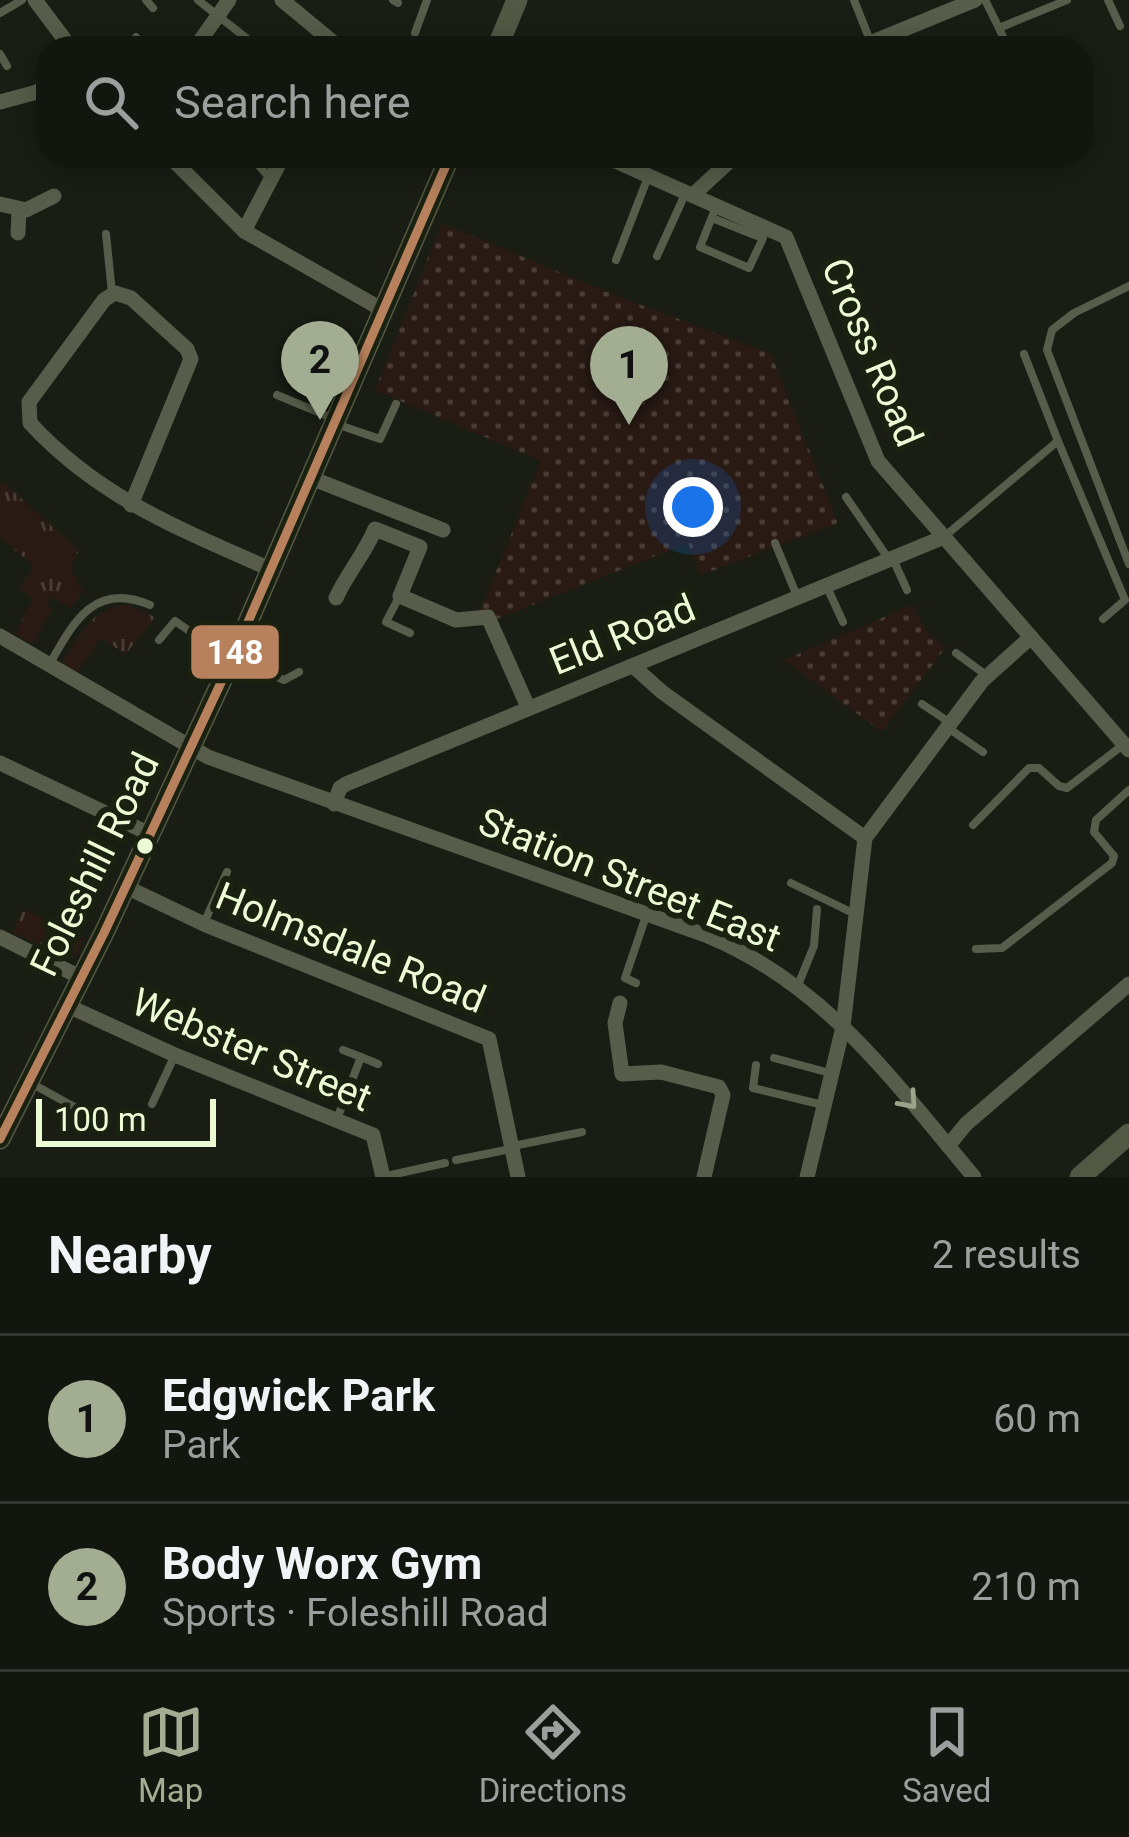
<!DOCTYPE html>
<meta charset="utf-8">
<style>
body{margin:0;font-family:Roboto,sans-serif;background:#20231d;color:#f1f3f6}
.scale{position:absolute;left:36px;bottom:30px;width:180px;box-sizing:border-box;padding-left:12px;border:6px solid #ecfbd5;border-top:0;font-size:33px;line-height:42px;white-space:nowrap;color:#ecfbd5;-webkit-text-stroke:9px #1a2110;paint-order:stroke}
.you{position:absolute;left:693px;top:507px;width:42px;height:42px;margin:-30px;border:9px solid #fff;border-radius:50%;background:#1a73e8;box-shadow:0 0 0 18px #1a73e833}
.badge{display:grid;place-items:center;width:78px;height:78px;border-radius:50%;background:#a2ad91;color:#111;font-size:39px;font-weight:700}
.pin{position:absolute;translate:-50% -99px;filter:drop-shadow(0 3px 6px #0008)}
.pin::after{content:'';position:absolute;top:63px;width:42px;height:36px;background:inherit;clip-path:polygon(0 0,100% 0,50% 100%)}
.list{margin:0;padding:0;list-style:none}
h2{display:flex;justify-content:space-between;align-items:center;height:156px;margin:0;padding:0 48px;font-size:51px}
h2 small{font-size:39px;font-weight:400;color:#9d9f9e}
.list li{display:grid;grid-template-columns:78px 1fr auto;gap:36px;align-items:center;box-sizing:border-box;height:168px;padding:0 48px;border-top:3px solid #32352f}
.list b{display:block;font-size:45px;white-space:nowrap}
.list p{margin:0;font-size:39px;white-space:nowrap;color:#9d9f9e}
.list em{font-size:39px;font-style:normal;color:#9d9f9e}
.icon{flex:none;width:66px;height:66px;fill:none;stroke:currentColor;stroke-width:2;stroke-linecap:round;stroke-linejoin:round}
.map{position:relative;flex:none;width:1129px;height:1177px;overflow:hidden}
.search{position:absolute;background:#13160f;box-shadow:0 6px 30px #0003;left:36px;right:36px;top:36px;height:132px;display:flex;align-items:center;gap:30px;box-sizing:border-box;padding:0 42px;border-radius:36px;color:#9d9f9e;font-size:45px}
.sheet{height:492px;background:#13160f}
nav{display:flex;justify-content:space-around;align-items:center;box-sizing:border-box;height:168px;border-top:3px solid #32352f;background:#13160f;font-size:33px;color:#9d9f9e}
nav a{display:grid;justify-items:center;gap:6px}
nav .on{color:#a2ad91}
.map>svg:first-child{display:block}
.grass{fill:url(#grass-tufts)}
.park{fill:url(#park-dots)}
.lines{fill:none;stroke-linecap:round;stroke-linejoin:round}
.service{stroke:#575d4a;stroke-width:8}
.minor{stroke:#575d4a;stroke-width:15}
.secondary{stroke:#525844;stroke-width:21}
.bus-1-casing{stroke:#1a2110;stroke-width:18}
.bus-1{stroke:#b6815c;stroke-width:9}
.oneway{stroke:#9aa489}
.bus-dot{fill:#ecfbd5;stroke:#1a2110;stroke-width:4.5}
.labels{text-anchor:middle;stroke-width:12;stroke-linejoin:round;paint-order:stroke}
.street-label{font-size:39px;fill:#ecfbd5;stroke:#1a2110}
.line-badge{stroke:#1a2110;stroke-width:4.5}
.badge-label{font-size:33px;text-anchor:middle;font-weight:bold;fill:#fff}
</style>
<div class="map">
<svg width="1129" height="1177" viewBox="0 0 1129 1177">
<defs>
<pattern id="grass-tufts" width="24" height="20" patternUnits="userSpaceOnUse" patternTransform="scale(3)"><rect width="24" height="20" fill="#291a14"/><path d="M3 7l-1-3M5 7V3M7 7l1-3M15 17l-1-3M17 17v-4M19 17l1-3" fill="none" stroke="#483c35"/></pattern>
<pattern id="park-dots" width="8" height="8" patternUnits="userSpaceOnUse" patternTransform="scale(3)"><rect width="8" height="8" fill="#291a14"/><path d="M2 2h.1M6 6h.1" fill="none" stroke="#483c35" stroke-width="1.8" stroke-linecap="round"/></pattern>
</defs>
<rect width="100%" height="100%" fill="#191d14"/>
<!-- grass -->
<g class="grass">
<polygon points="3,482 79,551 70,568 78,580 77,585 84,590 71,608 51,597 46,605 52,609 32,644 15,634 33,599 19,589 34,566 0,537 0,485"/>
<path d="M 127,605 L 155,617 L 126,654 L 100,638 L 78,672 L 62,663 C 80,635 91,608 127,605 Z"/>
<polygon points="24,909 84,939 75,958 65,957 12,932"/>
</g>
<!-- park -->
<g class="park">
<polygon points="442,223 607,292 771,354 838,523 701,575 688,543 497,619 493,610 480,611 541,461 375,390"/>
<polygon points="912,605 929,635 946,647 882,732 784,660"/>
</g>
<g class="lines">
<!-- service -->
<g class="service">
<polyline points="146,0 153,8"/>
<polyline points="198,0 259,48"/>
<polyline points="393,0 398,3"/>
<polyline points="854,0 871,43"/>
<polyline points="985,0 999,28 1067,0"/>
<polyline points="1108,0 1120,26"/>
<polyline points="0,13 22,0"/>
<polyline points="999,28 1008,48"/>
<polyline points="415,33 427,0"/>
<polyline points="128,48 136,37"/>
<polyline points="0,54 7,66"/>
<polyline points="250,156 270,178"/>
<polyline points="716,207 700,247 749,268 763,238 752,234 757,223"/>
<polyline points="712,218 752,234"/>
<polyline points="106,234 112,293"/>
<polyline points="657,256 686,192"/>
<polyline points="616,260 648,177"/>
<polyline points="1129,286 1074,313 1052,330 1047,350 1129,564"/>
<polyline points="1024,354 1058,441"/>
<polyline points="277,395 335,419"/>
<polyline points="336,424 380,439 396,404"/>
<polyline points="846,497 888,558"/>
<polyline points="945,536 1058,441 1125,600 1103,619"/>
<polyline points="775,543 797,596"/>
<polyline points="893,559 907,590"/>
<polyline points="827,587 843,622"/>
<polyline points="399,597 386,622 410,633"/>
<polyline points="159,640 175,621 230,659"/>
<polyline points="956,653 986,675"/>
<polyline points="234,658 284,680 299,672"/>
<path d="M 49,665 C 73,623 94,581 150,605"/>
<polyline points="922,704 949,722"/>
<polyline points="948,728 983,752"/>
<polyline points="973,825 1029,768 1039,768 1059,786 1067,788 1123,745"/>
<polyline points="791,883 855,914"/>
<polyline points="204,923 227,872"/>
<polyline points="976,949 1002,948 1112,863 1114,856 1094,832 1096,820 1129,790"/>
<polyline points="636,983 625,978 646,916"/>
<polyline points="798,985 814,946 817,909"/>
<polyline points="343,1050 361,1057"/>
<polyline points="774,1058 830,1073"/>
<polyline points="756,1065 753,1088 823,1105"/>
<polyline points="29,1082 78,1109"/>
<polyline points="152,1104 174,1057"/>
<polyline points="337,1119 361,1057 378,1064"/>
<polyline points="513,1146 582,1132"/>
<polyline points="456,1160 511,1149"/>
<polyline points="382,1177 445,1163"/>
</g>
<!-- minor -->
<g class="minor">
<polyline points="35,0 71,48"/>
<polyline points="282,0 340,48"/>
<polyline points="195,48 229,0"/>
<polyline points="858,48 975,0"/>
<polyline points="0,102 37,92 48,84"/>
<polyline points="169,156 244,231 383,310"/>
<polyline points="604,156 786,237 878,461 1129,750"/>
<polyline points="693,195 735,156"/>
<polyline points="0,204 26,210 54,196"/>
<polyline points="244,231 283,156"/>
<polyline points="18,233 19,210"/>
<polyline points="311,478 443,530"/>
<path d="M 131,505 L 191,359 L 187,349 L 131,298 L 115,293 L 104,300 L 29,402 L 30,423 C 99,498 182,530 272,570"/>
<path d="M 336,598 C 348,572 364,555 375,529 L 420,547 L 400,596 L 456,620 L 488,617 L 528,707"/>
<path d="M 0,636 L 208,757 L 708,936 C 826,985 894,1082 974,1177"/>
<polyline points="633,666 662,692 865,838"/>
<polyline points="0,763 150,834"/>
<polyline points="334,804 340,788 346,784 944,537"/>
<polyline points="126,887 206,925 489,1039 518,1177"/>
<polyline points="0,937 80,977"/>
<polyline points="620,1003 615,1023 622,1074 661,1072 719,1087 723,1095 704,1177"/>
<polyline points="66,1005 175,1055 373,1135 383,1177"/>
<polyline points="948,1146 966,1124 1129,984"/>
<polyline points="807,1177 843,1027 865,838 982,681 1031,637"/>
</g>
<!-- secondary -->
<g class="secondary">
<polyline points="497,48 517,0"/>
<polyline points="0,1139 104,933 232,659 450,156"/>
<polyline points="1080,1177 1129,1134"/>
</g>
<!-- bus-1 casing -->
<g class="bus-1-casing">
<polyline id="bus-1" points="0,1139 104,933 232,659 450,156"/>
</g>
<!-- bus-1 -->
<use href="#bus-1" class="bus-1"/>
</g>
<!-- one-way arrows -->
<defs><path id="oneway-chevron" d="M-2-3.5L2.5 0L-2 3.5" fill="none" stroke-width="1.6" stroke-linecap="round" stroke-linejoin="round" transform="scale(3)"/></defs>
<use class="oneway" href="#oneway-chevron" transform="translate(909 1101) rotate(49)"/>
<!-- markers -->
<circle class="bus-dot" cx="145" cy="846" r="10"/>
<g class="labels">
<!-- street labels -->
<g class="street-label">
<text transform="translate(873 352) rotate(67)" y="14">Cross Road</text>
<text transform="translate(622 634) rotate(-22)" y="14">Eld Road</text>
<text transform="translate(94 864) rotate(-64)" y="14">Foleshill Road</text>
<text transform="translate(630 879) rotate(22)" y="14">Station Street East</text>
<text transform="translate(351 947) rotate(22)" y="14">Holmsdale Road</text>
<text transform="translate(252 1049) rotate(23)" y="14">Webster Street</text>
</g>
</g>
<rect class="line-badge" x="189" y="623" width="92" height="58" rx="12" fill="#b6815c"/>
<g class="badge-label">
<text x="235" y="664">148</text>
</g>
</svg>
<div class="scale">100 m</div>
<div class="you"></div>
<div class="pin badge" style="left:629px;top:425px">1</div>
<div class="pin badge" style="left:320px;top:420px">2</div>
<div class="search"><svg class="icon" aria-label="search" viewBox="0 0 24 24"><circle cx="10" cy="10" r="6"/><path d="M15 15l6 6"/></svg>Search here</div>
</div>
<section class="sheet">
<h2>Nearby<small>2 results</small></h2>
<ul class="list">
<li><span class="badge">1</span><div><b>Edgwick Park</b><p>Park</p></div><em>60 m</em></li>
<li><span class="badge">2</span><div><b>Body Worx Gym</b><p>Sports · Foleshill Road</p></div><em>210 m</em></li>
</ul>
</section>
<nav>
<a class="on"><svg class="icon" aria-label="map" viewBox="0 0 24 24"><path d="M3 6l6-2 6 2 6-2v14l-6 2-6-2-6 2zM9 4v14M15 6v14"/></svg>Map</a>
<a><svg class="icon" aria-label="directions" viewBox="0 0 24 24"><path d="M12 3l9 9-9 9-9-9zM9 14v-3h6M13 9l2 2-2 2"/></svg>Directions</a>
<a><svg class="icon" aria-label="saved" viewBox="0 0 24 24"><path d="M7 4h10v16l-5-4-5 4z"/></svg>Saved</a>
</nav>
